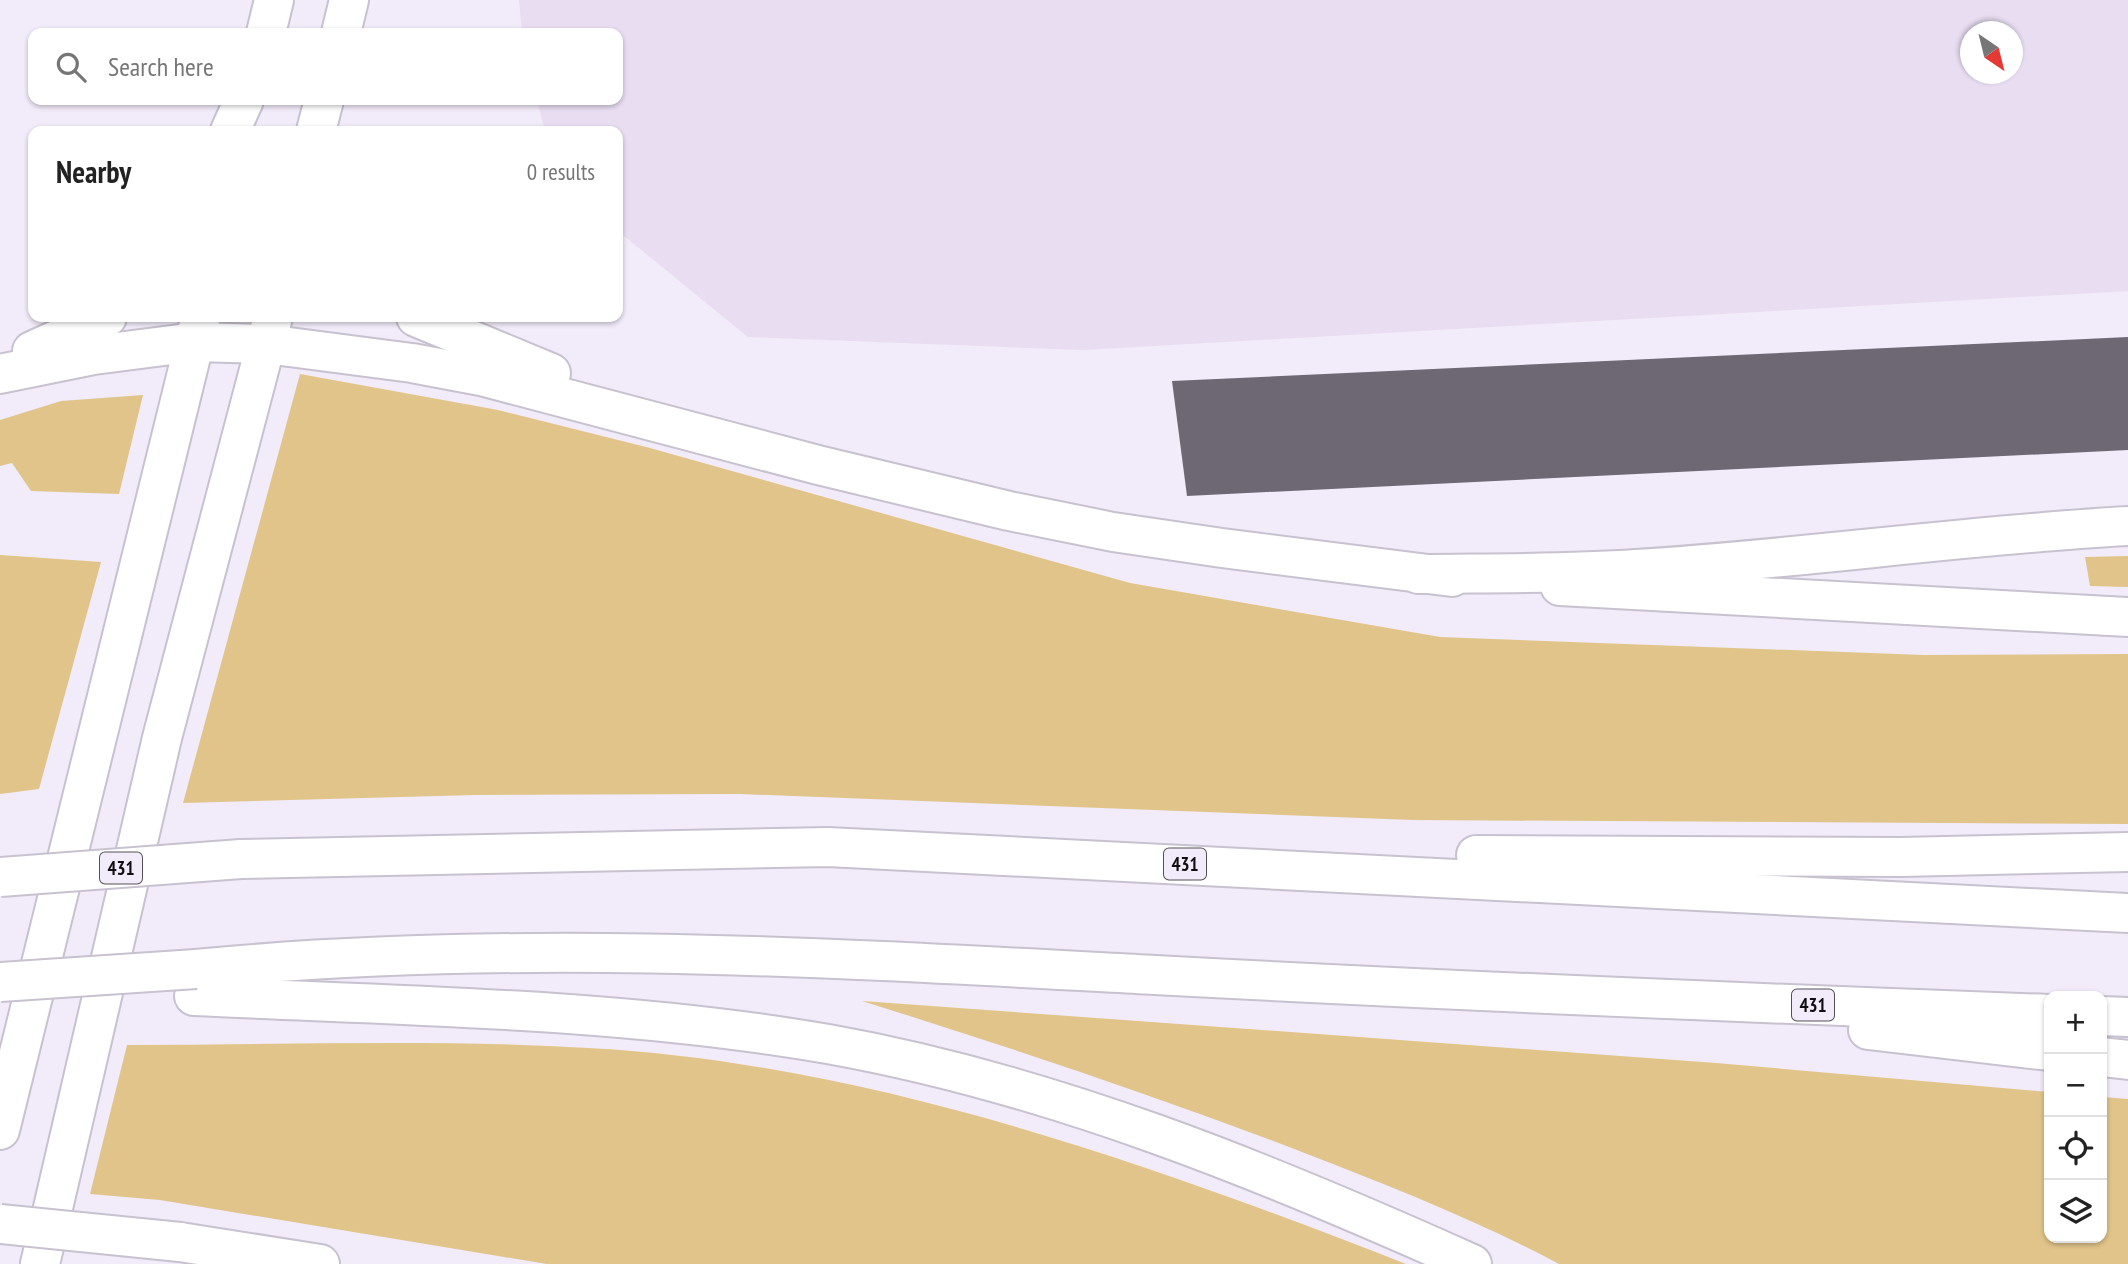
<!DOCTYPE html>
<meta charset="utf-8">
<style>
body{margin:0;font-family:"PT Sans Narrow",sans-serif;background:#f2f2f2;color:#222}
.controls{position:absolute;right:21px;bottom:21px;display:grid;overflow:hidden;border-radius:14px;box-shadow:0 2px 5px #0004}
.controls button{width:63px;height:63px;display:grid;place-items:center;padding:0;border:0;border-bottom:2px solid #e0e0e0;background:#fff;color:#222;font:35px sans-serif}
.compass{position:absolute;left:1960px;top:21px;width:63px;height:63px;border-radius:50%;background:#fff;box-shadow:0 2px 5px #0004;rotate:145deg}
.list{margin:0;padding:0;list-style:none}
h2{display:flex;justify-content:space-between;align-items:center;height:91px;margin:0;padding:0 28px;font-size:30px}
h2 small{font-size:23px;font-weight:400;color:#767676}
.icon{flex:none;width:38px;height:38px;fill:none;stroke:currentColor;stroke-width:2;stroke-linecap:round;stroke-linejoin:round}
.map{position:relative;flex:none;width:2128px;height:1264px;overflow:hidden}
.search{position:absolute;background:#fff;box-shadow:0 2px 5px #0004;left:28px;top:28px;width:595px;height:77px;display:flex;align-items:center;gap:18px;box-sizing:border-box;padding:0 24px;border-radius:14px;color:#767676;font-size:26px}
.panel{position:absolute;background:#fff;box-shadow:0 2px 5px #0004;left:28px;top:126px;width:595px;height:196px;border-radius:14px}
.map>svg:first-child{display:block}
.built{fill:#e8ddf1;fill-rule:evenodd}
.green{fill:#e0c48a}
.building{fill:#6e6774}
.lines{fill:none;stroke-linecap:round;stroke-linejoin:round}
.secondary-casing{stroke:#c8c1cf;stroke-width:42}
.motorway-casing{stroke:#c8c1cf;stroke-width:42}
.secondary{stroke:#fff;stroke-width:38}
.motorway{stroke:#fff;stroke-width:38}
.secondary-bridge-casing{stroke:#c8c1cf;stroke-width:42;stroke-linecap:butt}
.motorway-bridge-casing{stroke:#c8c1cf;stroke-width:42;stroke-linecap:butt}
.secondary-bridge{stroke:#fff;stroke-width:38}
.motorway-bridge{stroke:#fff;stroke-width:38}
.labels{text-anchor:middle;stroke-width:5;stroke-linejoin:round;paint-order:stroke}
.shield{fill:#f2ebf9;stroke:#545057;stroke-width:2}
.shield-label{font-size:19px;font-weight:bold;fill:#100e12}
</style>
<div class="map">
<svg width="2128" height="1264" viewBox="0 0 2128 1264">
<rect width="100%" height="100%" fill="#f2ebf9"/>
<!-- built -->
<path class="built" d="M 519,0 L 2128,0 L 2128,291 L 1083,350 L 748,337 L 618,231 L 618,131 L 545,131 L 537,100 L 618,100 L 618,33 L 522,33 ZM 1970,32 L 2012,32 L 2012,74 L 1970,74 Z"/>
<!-- green -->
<g class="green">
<polygon points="300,374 498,410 650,448 1130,583 1440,637 1923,655 2128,654 2128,824 1413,820 740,794 474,795 183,803"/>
<polygon points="143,395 119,494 31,491 12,463 0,466 0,420 61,401"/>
<polygon points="0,555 101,562 39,789 0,794"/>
<polygon points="2128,556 2128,587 2090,586 2085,557"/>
<path d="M 862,1001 L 1716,1063 L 2049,1092 L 2049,1238 L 2102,1238 L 2102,1097 L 2128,1099 L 2128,1264 L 1559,1264 C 1478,1221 1393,1187 1307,1154 C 1160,1097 1012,1048 862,1001 Z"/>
<path d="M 127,1045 C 280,1045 435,1039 588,1048 C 867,1063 1148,1163 1406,1264 L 547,1264 L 160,1200 L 90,1194 Z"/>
</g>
<!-- building -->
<polygon class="building" points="2128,337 2128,450 1187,496 1172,381"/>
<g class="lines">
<!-- secondary casing -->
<g class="secondary-casing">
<g id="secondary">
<polyline points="266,33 274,0"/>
<polyline points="341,33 349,0"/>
<polyline points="230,131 244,100"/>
<polyline points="316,131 324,100"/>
<polyline points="416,317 551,373"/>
<polyline points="32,351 107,317"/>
<polyline points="0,374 94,355 195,342 266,344 412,363 481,376 818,465 1009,511 1113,532 1222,548 1452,577"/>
<polyline points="1560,586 2128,617"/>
<polyline points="0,1130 200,320"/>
<polyline points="180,1242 320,1264"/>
<polyline points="40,1264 162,738 273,317"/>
</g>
</g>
<!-- motorway casing -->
<g class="motorway-casing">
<g id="motorway">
<path d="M 1418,574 C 1491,573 1563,574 1636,569 C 1800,559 1964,535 2128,526"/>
<polyline points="1476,855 1901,857 2128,852"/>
<polyline points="241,859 828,847 2128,913"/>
<path d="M 196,969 C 515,938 836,958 1155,975 C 1453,991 1751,1003 2049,1014"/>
<path d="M 194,996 C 405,1006 619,1008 828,1044 C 1052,1084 1265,1171 1472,1264"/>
<polyline points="2102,1016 2128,1017"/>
<polyline points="1868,1030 2049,1051"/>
<polyline points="2102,1057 2128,1060"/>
</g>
</g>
<!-- secondary -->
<use href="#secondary" class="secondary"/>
<!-- motorway -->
<use href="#motorway" class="motorway"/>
<!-- secondary-bridge casing -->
<g class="secondary-bridge-casing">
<polyline id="secondary-bridge" points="0,1224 180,1242"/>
</g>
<!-- motorway-bridge casing -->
<g class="motorway-bridge-casing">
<g id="motorway-bridge">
<polyline points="0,877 241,859"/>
<polyline points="0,982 196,969"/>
</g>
</g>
<!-- secondary-bridge -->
<use href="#secondary-bridge" class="secondary-bridge"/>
<!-- motorway-bridge -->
<use href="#motorway-bridge" class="motorway-bridge"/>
</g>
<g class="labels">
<!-- shield labels -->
<g class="shield">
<rect x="1164" y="848.5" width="42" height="31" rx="5"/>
<rect x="100" y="852.5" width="42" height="31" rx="5"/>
<rect x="1792" y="989.5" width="42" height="31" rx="5"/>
</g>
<g class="shield-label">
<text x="1185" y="871">431</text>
<text x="121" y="875">431</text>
<text x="1813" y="1012">431</text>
</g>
</g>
</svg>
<div class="controls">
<button>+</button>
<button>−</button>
<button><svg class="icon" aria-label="locate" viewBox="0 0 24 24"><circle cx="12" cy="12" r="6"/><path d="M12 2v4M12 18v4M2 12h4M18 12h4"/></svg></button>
<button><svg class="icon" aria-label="layers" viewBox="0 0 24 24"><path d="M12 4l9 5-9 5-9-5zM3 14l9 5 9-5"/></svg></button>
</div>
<svg class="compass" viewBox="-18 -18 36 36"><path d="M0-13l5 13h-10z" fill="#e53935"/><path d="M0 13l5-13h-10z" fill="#767676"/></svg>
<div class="search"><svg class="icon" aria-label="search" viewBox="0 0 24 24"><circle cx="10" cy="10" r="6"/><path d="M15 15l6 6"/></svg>Search here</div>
<section class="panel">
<h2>Nearby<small>0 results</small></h2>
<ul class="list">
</ul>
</section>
</div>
